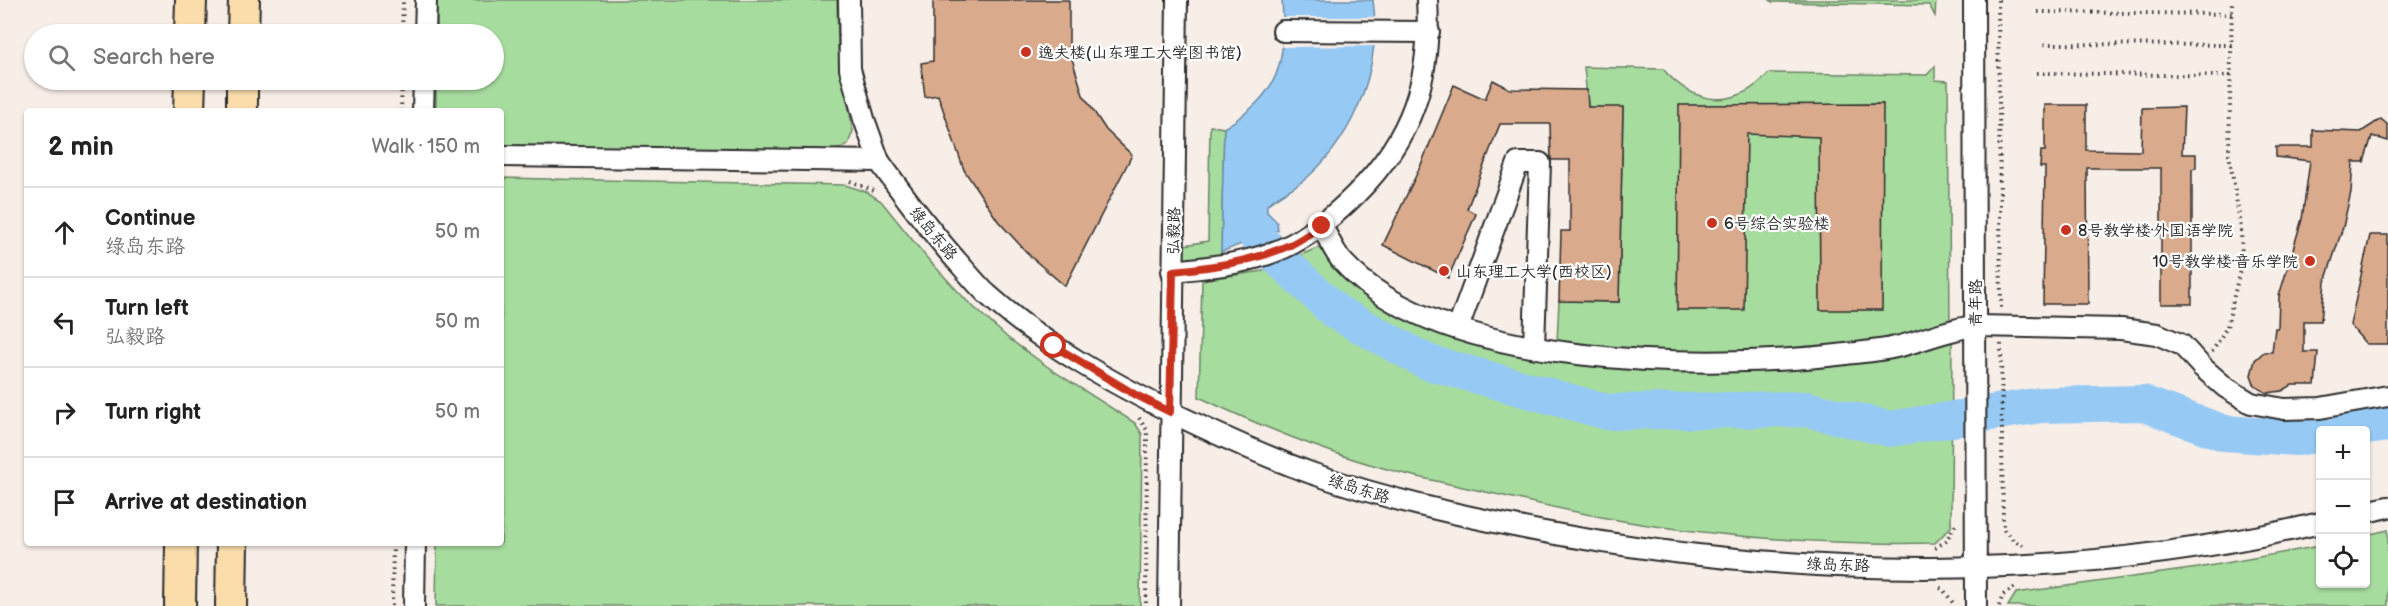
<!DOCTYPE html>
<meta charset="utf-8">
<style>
body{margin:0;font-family:"Balsamiq Sans","LXGW WenKai TC",sans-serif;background:#f6f6f6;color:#222}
.controls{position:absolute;right:18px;bottom:18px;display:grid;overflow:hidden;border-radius:6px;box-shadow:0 2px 4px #0004}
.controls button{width:54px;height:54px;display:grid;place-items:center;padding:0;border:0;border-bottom:2px solid #e0e0e0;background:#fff;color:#222;font:30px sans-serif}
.stop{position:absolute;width:18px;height:18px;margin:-14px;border:4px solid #c8321e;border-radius:50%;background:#fff}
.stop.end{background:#c8321e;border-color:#fff;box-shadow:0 2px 6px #0008}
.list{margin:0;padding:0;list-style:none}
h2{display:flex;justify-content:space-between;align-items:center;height:78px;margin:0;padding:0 24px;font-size:26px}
h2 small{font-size:20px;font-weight:400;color:#767676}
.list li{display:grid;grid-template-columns:39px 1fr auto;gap:18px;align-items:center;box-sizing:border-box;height:90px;padding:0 24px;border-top:2px solid #e0e0e0}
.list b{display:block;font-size:22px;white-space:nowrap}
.list p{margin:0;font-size:20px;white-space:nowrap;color:#767676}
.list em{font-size:20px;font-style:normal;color:#767676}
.icon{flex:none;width:33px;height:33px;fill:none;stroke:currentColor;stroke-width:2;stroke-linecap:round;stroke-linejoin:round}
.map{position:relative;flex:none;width:2388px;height:606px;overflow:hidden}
.search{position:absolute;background:#fff;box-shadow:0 2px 4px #0004;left:24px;top:24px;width:480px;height:66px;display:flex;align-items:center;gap:15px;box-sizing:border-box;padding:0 21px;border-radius:33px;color:#767676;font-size:22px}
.panel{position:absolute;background:#fff;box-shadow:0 2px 4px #0004;left:24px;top:108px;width:480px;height:438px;border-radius:6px}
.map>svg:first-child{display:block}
.green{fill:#a7dc9f;stroke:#698465;stroke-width:1.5}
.water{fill:#96caf4;stroke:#6b8aa4;stroke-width:1.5}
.pier{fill:#f8eee8}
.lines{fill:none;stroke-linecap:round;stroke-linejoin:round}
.river{stroke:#96caf4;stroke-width:36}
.building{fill:#daaa8c;stroke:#2b2b2b;stroke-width:1.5}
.street-casing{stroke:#2b2b2b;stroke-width:24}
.primary-casing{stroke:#2b2b2b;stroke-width:34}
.path{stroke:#2b2b2b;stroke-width:4;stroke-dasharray:1.5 4.5;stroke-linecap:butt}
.street{stroke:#fff;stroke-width:20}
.primary{stroke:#faddab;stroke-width:30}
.route{stroke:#c8321e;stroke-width:8}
.poi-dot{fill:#c8321e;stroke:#fff;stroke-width:2}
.labels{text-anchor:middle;stroke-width:4.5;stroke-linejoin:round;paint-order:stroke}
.poi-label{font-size:16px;fill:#2b2b2b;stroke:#fff;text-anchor:start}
.street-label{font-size:16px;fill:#2b2b2b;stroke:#fff}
</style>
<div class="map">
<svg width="2388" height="606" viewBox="0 0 2388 606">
<rect width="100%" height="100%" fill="#f8eee8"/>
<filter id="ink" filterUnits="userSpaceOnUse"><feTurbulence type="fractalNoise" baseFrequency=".0167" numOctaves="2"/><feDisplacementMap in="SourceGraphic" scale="12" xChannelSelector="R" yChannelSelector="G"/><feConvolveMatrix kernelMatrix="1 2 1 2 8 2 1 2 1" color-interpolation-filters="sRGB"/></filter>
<g filter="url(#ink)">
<!-- green -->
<g class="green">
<polygon points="437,0 837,0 838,49 853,131 848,144 834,151 501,145 501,111 436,111 436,80 494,80 494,34 437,34"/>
<polygon points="1770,0 1936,0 1935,16 1929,5 1772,2"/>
<path d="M 1935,66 L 1935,80 L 1948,81 L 1950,324 L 1898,340 L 1797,353 L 1665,355 L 1557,342 L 1559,301 L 1619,302 L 1623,108 L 1588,107 L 1584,67 L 1663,69 C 1695,106 1735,110 1769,73 L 1927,75 Z"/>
<polygon points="1210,126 1224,128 1221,260 1184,262 1185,245 1208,241"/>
<polygon points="501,178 845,185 867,192 881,201 927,258 967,301 1008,338 1055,372 1135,423 1142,434 1140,606 436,606 437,543 501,543"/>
<path d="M 1322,246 L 1380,299 L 1600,363 L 1952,338 L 1951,527 L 1935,543 C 1842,545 1747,539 1655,526 C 1603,519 1551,507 1500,495 C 1464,487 1428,480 1394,471 C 1326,453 1262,427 1199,397 L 1202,280 L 1263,271 Z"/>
<polygon points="2388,530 2388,606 2008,606 2016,593 2198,568 2320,546 2320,584 2366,584 2366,535"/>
</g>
<!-- water -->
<path class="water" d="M 1282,0 L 1373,0 C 1382,64 1357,132 1309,176 C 1296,188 1280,193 1267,205 L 1267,212 L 1277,222 L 1278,230 L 1221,252 L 1224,128 C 1281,92 1286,65 1282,0 Z"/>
<!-- pier -->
<polygon class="pier" points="1282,17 1377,17 1376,46 1282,47"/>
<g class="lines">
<!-- river -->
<g class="river">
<polyline points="1258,239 1336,312 1427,362 1607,412 1806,409 1890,429 2041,405 2142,403 2224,433 2297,438 2320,434"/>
<polyline points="2346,430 2388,424"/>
</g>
</g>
<!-- building -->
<g class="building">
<polygon points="933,0 1069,0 1069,49 1083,95 1106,130 1132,155 1065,286 1031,257 998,221 964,170 938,95 925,97 921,63 933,61"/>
<polygon points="1493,80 1510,89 1587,90 1588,107 1623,107 1619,302 1559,301 1561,231 1570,231 1570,160 1551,160 1550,124 1500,124 1467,209 1476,214 1448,278 1383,245 1420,167 1454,85 1485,99"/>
<polygon points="1883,104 1882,310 1820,310 1819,137 1747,134 1744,310 1677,310 1679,105"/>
<polygon points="2045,105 2086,105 2086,150 2141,151 2142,108 2184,107 2182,154 2196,154 2196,168 2192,169 2192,304 2161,304 2161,168 2087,168 2088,304 2043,304 2045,167 2040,167 2041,151 2045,151"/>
<polygon points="2381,119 2388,125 2388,141 2372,136 2364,162 2353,162 2351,192 2343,227 2325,282 2321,321 2304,321 2304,352 2318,352 2315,385 2292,385 2282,391 2267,393 2255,386 2251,375 2255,360 2264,352 2272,352 2275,328 2278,328 2279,296 2302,219 2310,161 2276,157 2276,147 2313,147 2313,130 2361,132"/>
<polygon points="2370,235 2388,235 2388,344 2366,344 2350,325"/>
</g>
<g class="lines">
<!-- street casing -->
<g class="street-casing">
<g id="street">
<polyline points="849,0 850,69 864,119 879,161"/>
<polyline points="1974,0 1976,606"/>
<polyline points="1283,31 1429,32"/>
<polyline points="425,34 426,0"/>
<polyline points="423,111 424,80"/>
<path d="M 501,156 L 879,161 C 904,196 928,228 956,260 C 967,272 977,285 988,295 C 1045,346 1112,383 1181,417 C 1223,437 1266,457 1311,473 C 1385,499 1462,516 1539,531 C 1795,579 2067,584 2320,523"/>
<path d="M 1322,226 C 1328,237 1334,252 1342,261 C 1439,370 1712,370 1846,354 C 1863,352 1880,351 1896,347 C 1923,341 1947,329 1975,326 L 2121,329 L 2157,334 L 2182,345 L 2202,367 L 2225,387 L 2251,403 L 2284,409 L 2320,408 L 2388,396"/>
<path d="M 1172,271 C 1212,267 1256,263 1292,244 C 1316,231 1337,213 1356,194 C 1412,138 1432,78 1427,0"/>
<polyline points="1458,328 1518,163 1540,163 1534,347"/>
<polyline points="2366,512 2388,507"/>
<polyline points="414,606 415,543"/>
<polyline points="1169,606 1177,0"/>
</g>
</g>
<!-- primary casing -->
<g class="primary-casing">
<g id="primary">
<polyline points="190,34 191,0"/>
<polyline points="243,34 244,0"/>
<polyline points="189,111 190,80"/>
<polyline points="242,111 242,80"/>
<polyline points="180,606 181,543"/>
<polyline points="231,606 232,543"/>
</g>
</g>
<!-- path -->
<g class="path">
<polyline points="1998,0 2001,309"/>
<polyline points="2038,12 2232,14"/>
<polyline points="402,34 403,0"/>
<polyline points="2044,44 2232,45"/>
<polyline points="2037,73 2231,76"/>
<polyline points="401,111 402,80"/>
<polyline points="850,181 877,192"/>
<polyline points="2001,344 2003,529 2014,541 2023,545"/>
<polyline points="2212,352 2227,327 2242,261 2241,228 2229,154 2232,0"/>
<polyline points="1139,418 1147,430 1146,606"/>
<polyline points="1935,548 1946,541 1955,525"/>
<polyline points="1940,588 1943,589 1955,606"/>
<polyline points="392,606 393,543"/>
<polyline points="1999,606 2003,595 2017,586"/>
</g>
<!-- street -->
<use href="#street" class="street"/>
<!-- primary -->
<use href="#primary" class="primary"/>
</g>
</g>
<g class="lines" filter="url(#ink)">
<!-- route -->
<path class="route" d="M 1054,346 L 1134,394 L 1170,412 L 1173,271 C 1212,267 1253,262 1290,245 C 1301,240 1311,232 1322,226"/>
</g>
<!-- markers -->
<g class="poi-dot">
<circle cx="1026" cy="52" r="6"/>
<circle cx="1712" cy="223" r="6"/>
<circle cx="2066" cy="230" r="6"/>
<circle cx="2310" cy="261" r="6"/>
<circle cx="1444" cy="271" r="6"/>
</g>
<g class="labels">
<!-- poi labels -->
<g class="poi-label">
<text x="1038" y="58">逸夫楼(山东理工大学图书馆)</text>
<text x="1724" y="229">6号综合实验楼</text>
<text x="2078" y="236">8号教学楼·外国语学院</text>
<text x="2298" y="267" text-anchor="end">10号教学楼·音乐学院</text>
<text x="1456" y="277">山东理工大学(西校区)</text>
</g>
<!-- street labels -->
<g class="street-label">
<text transform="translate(1173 231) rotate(-89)" y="6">弘毅路</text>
<text transform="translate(934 233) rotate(50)" y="6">绿岛东路</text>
<text transform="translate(1975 303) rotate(-90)" y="6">青年路</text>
<text transform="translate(1359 488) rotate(17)" y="6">绿岛东路</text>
<text transform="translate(1838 564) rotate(2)" y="6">绿岛东路</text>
</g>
</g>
</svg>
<div class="controls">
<button>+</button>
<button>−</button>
<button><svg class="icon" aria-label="locate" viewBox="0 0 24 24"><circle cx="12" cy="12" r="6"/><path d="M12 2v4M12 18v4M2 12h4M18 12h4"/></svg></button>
</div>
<div class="stop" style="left:1054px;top:346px"></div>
<div class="stop end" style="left:1322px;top:226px"></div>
<div class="search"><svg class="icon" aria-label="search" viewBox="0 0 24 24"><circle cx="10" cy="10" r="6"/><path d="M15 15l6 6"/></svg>Search here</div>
<section class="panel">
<h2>2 min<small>Walk · 150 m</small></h2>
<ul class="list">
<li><svg class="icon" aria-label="ahead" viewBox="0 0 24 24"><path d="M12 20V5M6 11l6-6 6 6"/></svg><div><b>Continue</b><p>绿岛东路</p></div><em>50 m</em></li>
<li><svg class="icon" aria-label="left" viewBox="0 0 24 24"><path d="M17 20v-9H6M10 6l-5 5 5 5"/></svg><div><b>Turn left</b><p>弘毅路</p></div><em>50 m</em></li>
<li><svg class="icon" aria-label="right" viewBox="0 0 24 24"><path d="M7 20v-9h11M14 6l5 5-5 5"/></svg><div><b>Turn right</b></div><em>50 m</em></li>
<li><svg class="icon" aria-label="arrive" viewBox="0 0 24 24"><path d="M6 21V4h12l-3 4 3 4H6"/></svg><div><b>Arrive at destination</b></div></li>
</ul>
</section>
</div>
